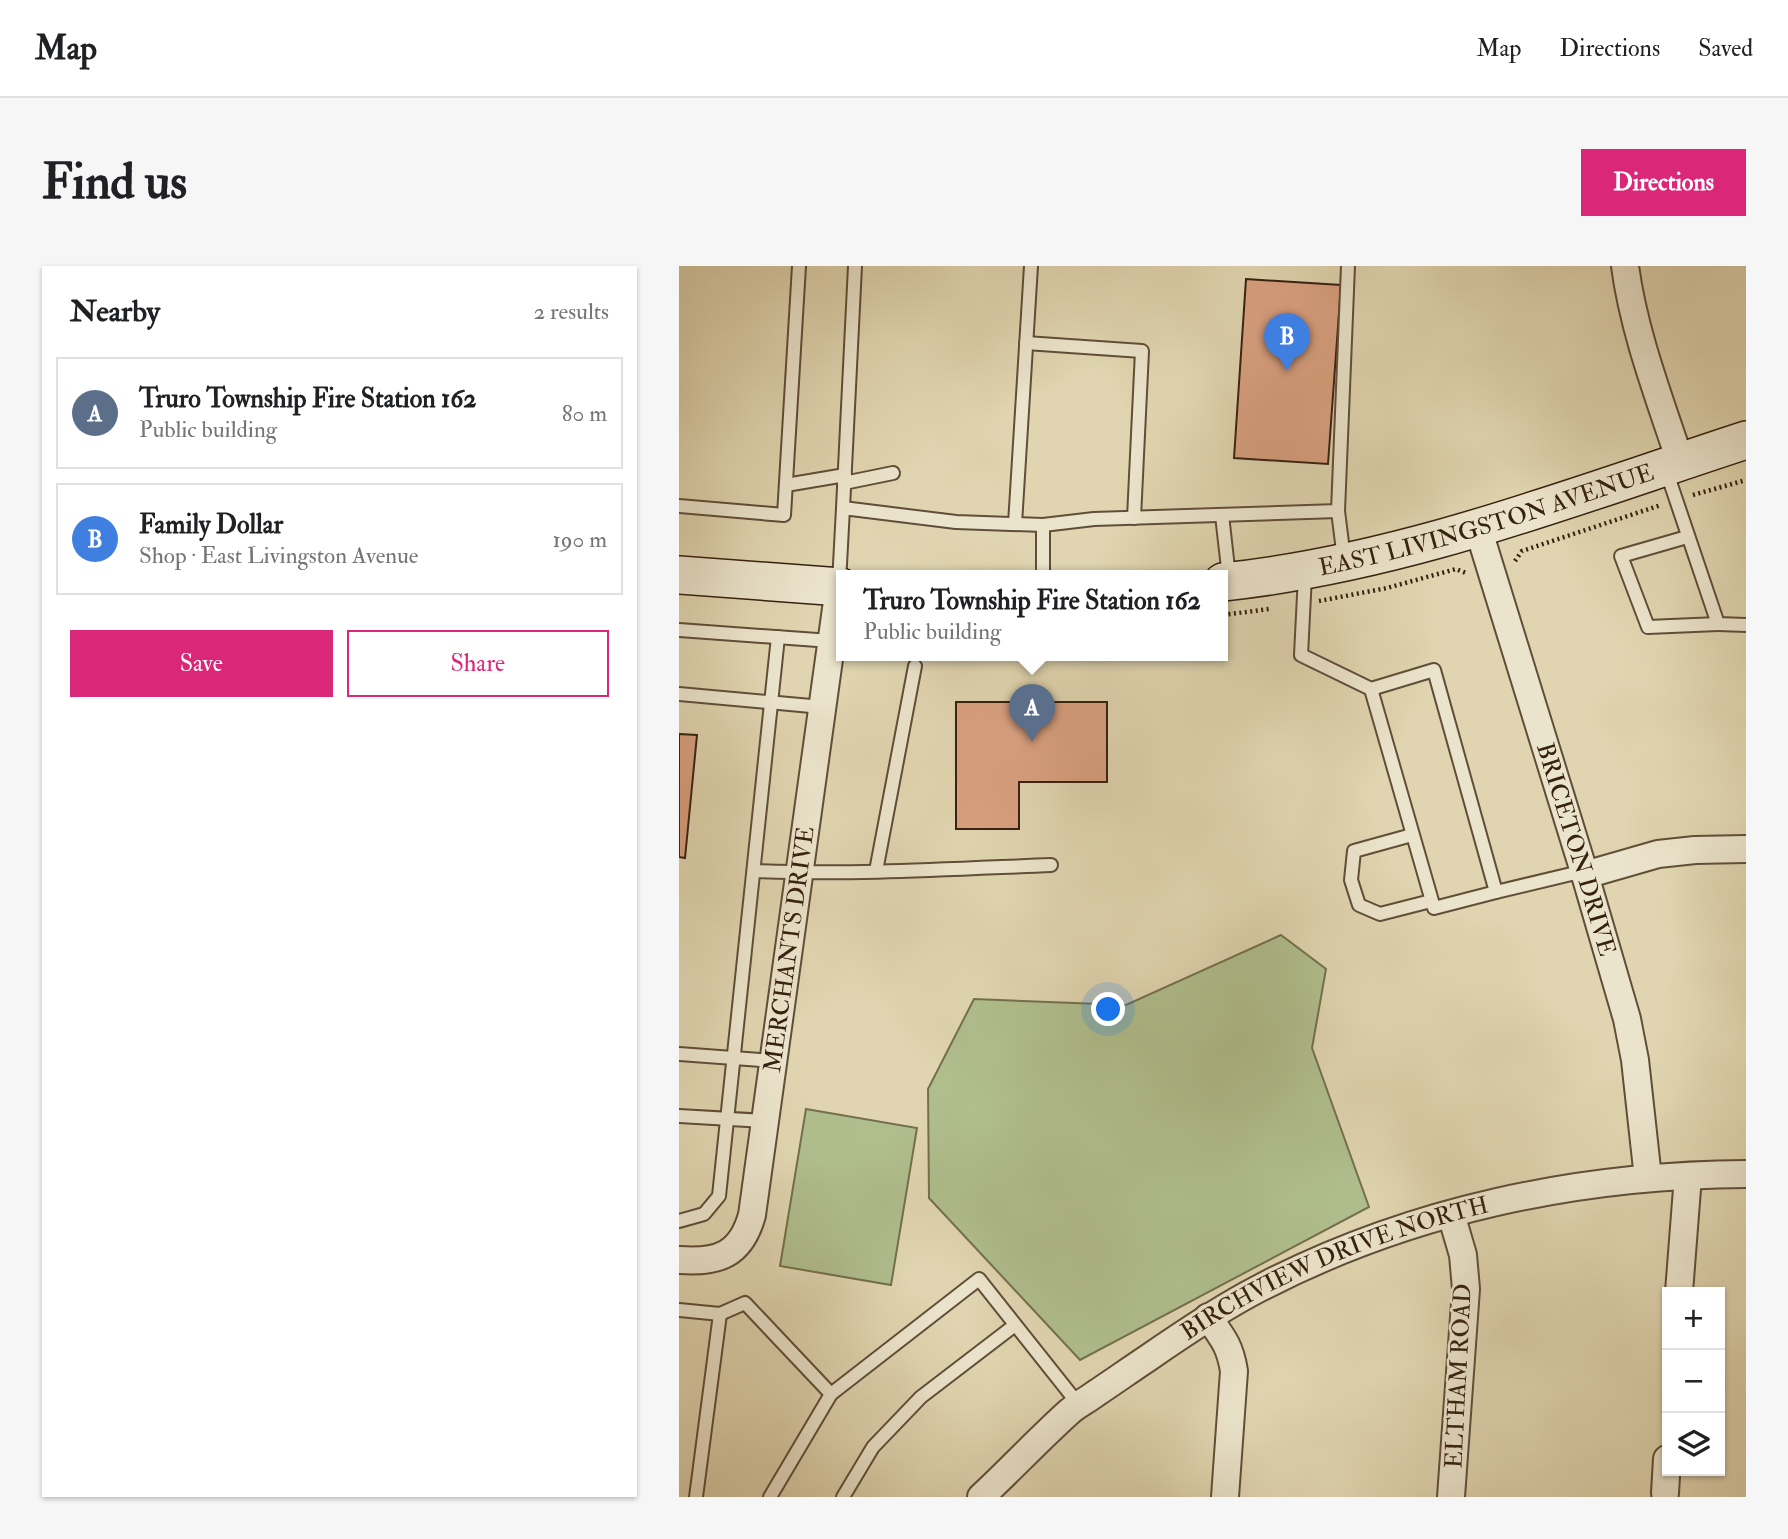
<!DOCTYPE html>
<meta charset="utf-8">
<style>
body{margin:0;font-family:"IM FELL Double Pica",serif;background:#f6f6f6;color:#202124}
.controls{position:absolute;right:21px;bottom:21px;display:grid;overflow:hidden;border-radius:0px;box-shadow:0 2px 5px #0004}
.controls button{width:63px;height:63px;display:grid;place-items:center;padding:0;border:0;border-bottom:2px solid #e0e0e0;background:#fff;color:#202124;font:35px sans-serif}
.you{position:absolute;left:430px;top:744px;width:24px;height:24px;margin:-18px;border:5px solid #fff;border-radius:50%;background:#1a73e8;box-shadow:0 0 0 10px #1a73e833}
.badge{display:grid;place-items:center;width:46px;height:46px;border-radius:50%;background:#db2777;color:#fff;font-size:23px;font-weight:700}
.pin{position:absolute;translate:-50% -58px;filter:drop-shadow(0 2px 4px #0008)}
.pin::after{content:'';position:absolute;top:37px;width:24px;height:21px;background:inherit;clip-path:polygon(0 0,100% 0,50% 100%)}
.popup{position:absolute;left:157px;top:304px;width:392px;height:91px;box-sizing:border-box;display:grid;place-content:center;border-radius:0px;background:#fff;filter:drop-shadow(0 2px 5px #0005);font-size:23px;white-space:nowrap;color:#757577}
.popup b{font-size:26px;color:#202124}
.popup::after{content:'';position:absolute;left:50%;top:100%;margin-left:-14px;border:14px solid transparent;border-top-color:#fff}
.list{margin:0;padding:0;list-style:none}
h2{display:flex;justify-content:space-between;align-items:center;height:91px;margin:0;padding:0 28px;font-size:30px}
h2 small{font-size:23px;font-weight:400;color:#757577}
.list li{display:grid;grid-template-columns:46px 1fr auto;gap:21px;align-items:center;box-sizing:border-box;height:112px;margin:0 14px 14px;padding:0 14px;border:2px solid #e0e0e0;border-radius:0px}
.list b{display:block;font-size:26px;white-space:nowrap}
.list p{margin:0;font-size:23px;white-space:nowrap;color:#757577}
.list em{font-size:23px;font-style:normal;color:#757577}
.actions{display:flex;gap:14px;padding:21px 28px}
.actions a{flex:1;padding:16px 0;border:2px solid #db2777;border-radius:0px;text-align:center;font-size:24px;color:#db2777}
.actions .main{background:#db2777;color:#fff}
.icon{flex:none;width:38px;height:38px;fill:none;stroke:currentColor;stroke-width:2;stroke-linecap:round;stroke-linejoin:round}
.map{position:relative;flex:none;width:1067px;height:1231px;overflow:hidden;border-radius:0px}
header{display:flex;align-items:center;gap:42px;box-sizing:border-box;height:98px;padding:0 35px;background:#fff;border-bottom:2px solid #e0e0e0}
header strong{font-size:33px}
nav{display:flex;gap:38px;margin-inline-start:auto;font-size:24px}
.intro{display:flex;align-items:center;justify-content:space-between;box-sizing:border-box;height:168px;padding:0 42px}
h1{margin:0;font-size:49px}
.button{padding:18px 32px;border-radius:0px;background:#db2777;color:#fff;font-size:24px;font-weight:700}
main{display:flex;gap:42px;padding:0 42px}
aside{flex:1;background:#fff;border-radius:0px;box-shadow:0 2px 5px #0004}
.map>svg:first-child{display:block}
.green{fill:#b0be8d;stroke:#73704e;stroke-width:2}
.building{fill:#d9a080;stroke:#362110;stroke-width:2}
.lines{fill:none;stroke-linecap:round;stroke-linejoin:round}
.service-casing{stroke:#604e38;stroke-width:16}
.minor-casing{stroke:#604e38;stroke-width:30}
.secondary-casing{stroke:#362110;stroke-width:40}
.path{stroke:#362110;stroke-width:4.5;stroke-dasharray:2 3.5;stroke-linecap:butt}
.service{stroke:#ebe4cc;stroke-width:12}
.minor{stroke:#ebe4cc;stroke-width:26}
.secondary{stroke:#ebe4cc;stroke-width:37}
.labels{text-anchor:middle;stroke-width:5;stroke-linejoin:round;paint-order:stroke}
.street-label{font-size:24px;fill:#362110;stroke:#ebe4cc}
</style>
<header>
<strong>Map</strong>
<nav><a>Map</a><a>Directions</a><a>Saved</a></nav>
</header>
<div class="intro"><h1>Find us</h1><a class="button">Directions</a></div>
<main>
<aside>
<h2>Nearby<small>2 results</small></h2>
<ul class="list">
<li><span class="badge" style="background:#5c6f8a">A</span><div><b>Truro Township Fire Station 162</b><p>Public building</p></div><em>80 m</em></li>
<li><span class="badge" style="background:#3f7fe0">B</span><div><b>Family Dollar</b><p>Shop · East Livingston Avenue</p></div><em>190 m</em></li>
</ul>
<div class="actions"><a class="main">Save</a><a>Share</a></div>
</aside>
<div class="map">
<svg width="1067" height="1231" viewBox="0 0 1067 1231">
<rect width="100%" height="100%" fill="#e0d5b0"/>
<filter id="stains"><feTurbulence type="fractalNoise" baseFrequency=".00286" numOctaves="4"/><feColorMatrix values="0 0 0 0 .2 0 0 0 0 .09 0 0 0 0 .02 0 0 0 .5 -.17"/></filter>
<radialGradient id="worn" r=".72"><stop offset=".6" stop-color="#630" stop-opacity="0"/><stop offset="1" stop-color="#630" stop-opacity=".3"/></radialGradient>
<!-- green -->
<g class="green">
<polygon points="602,669 647,703 633,782 690,941 401,1094 250,932 249,823 295,733 447,739"/>
<polygon points="127,843 238,862 212,1019 101,1000"/>
</g>
<!-- building -->
<g class="building">
<polygon points="567,13 662,19 649,198 555,192"/>
<polygon points="277,436 428,436 428,516 340,516 340,563 277,563"/>
<polygon points="0,468 18,469 6,592 0,591"/>
</g>
<g class="lines">
<!-- service casing -->
<g class="service-casing">
<g id="service">
<polyline points="347,77 463,85 455,252"/>
<polyline points="987,204 1039,358 1067,359"/>
<polyline points="165,217 214,207"/>
<polyline points="107,219 166,209"/>
<polyline points="0,240 105,249 120,0"/>
<polyline points="164,242 176,0"/>
<polyline points="659,245 665,293"/>
<polyline points="543,249 550,311"/>
<polyline points="336,258 352,0"/>
<polyline points="1008,271 942,290 969,361 1039,358"/>
<polyline points="626,309 622,389 692,423 755,404 817,626 905,605"/>
<polyline points="364,310 364,259 415,253 659,245 669,0"/>
<polyline points="160,317 164,242 277,256 364,259"/>
<polyline points="0,364 152,375"/>
<polyline points="692,423 755,642 817,626"/>
<polyline points="0,428 143,441"/>
<polyline points="733,569 675,585 672,614 680,639 701,648 752,635"/>
<path d="M 75,605 C 174,609 273,603 372,599"/>
<polyline points="197,605 236,400"/>
<polyline points="0,788 95,795"/>
<polyline points="0,850 87,855"/>
<polyline points="0,955 25,948 40,930 99,371"/>
<polyline points="0,1044 41,1048 66,1037 152,1128 300,1013 400,1139"/>
<polyline points="17,1231 41,1048"/>
<polyline points="91,1231 152,1128"/>
<polyline points="164,1231 194,1181 242,1131 336,1059"/>
</g>
</g>
<!-- minor casing -->
<g class="minor-casing">
<g id="minor">
<path d="M 946,0 C 955,67 980,131 1001,195"/>
<path id="s1" d="M 799,262 L 906,609 L 948,753 L 956,794 L 969,912"/>
<polyline points="906,609 979,588 1016,584 1067,583"/>
<polyline points="772,948 784,989 787,1023 772,1231"/>
<path id="s2" d="M 0,994 C 39,997 62,989 73,949 L 160,321"/>
<polyline points="1000,1026 1009,910"/>
<path d="M 529,1051 C 544,1072 551,1080 555,1105 L 546,1231"/>
<polyline points="986,1227 988,1193"/>
<path id="s3" d="M 302,1231 C 332,1203 360,1173 390,1146 C 398,1139 408,1134 416,1128 C 434,1116 451,1104 469,1092 C 505,1067 542,1042 581,1022 C 731,944 899,909 1067,908"/>
</g>
</g>
<!-- secondary casing -->
<g class="secondary-casing">
<g id="secondary">
<polyline points="0,309 162,321"/>
<path id="s4" d="M 544,316 C 725,297 895,230 1067,174"/>
</g>
</g>
<!-- path -->
<g class="path">
<polyline points="1014,229 1067,214"/>
<polyline points="836,295 843,285 982,239"/>
<polyline points="640,335 708,322 777,303 787,307"/>
<polyline points="544,349 590,343"/>
</g>
<!-- service -->
<use href="#service" class="service"/>
<!-- minor -->
<use href="#minor" class="minor"/>
<!-- secondary -->
<use href="#secondary" class="secondary"/>
</g>
<g class="labels">
<!-- street labels -->
<g class="street-label">
<text dy="8" stroke="none"><textPath href="#s4" startOffset="271">EAST LIVINGSTON AVENUE</textPath></text>
<text dy="8" stroke="none"><textPath href="#s1" startOffset="336">BRICETON DRIVE</textPath></text>
<text dy="8" stroke="none"><textPath href="#s2" startOffset="364">MERCHANTS DRIVE</textPath></text>
<text dy="8" stroke="none"><textPath href="#s3" startOffset="427">BIRCHVIEW DRIVE NORTH</textPath></text>
<text transform="translate(779 1110) rotate(-87)" y="8">ELTHAM ROAD</text>
</g>
</g>
<rect width="100%" height="100%" filter="url(#stains)"/>
<rect width="100%" height="100%" fill="url(#worn)"/>
</svg>
<div class="controls">
<button>+</button>
<button>−</button>
<button><svg class="icon" aria-label="layers" viewBox="0 0 24 24"><path d="M12 4l9 5-9 5-9-5zM3 14l9 5 9-5"/></svg></button>
</div>
<div class="you"></div>
<div class="pin badge" style="left:353px;top:476px;background:#5c6f8a">A</div>
<div class="popup"><b>Truro Township Fire Station 162</b>Public building</div>
<div class="pin badge" style="left:608px;top:105px;background:#3f7fe0">B</div>
</div>
</main>
